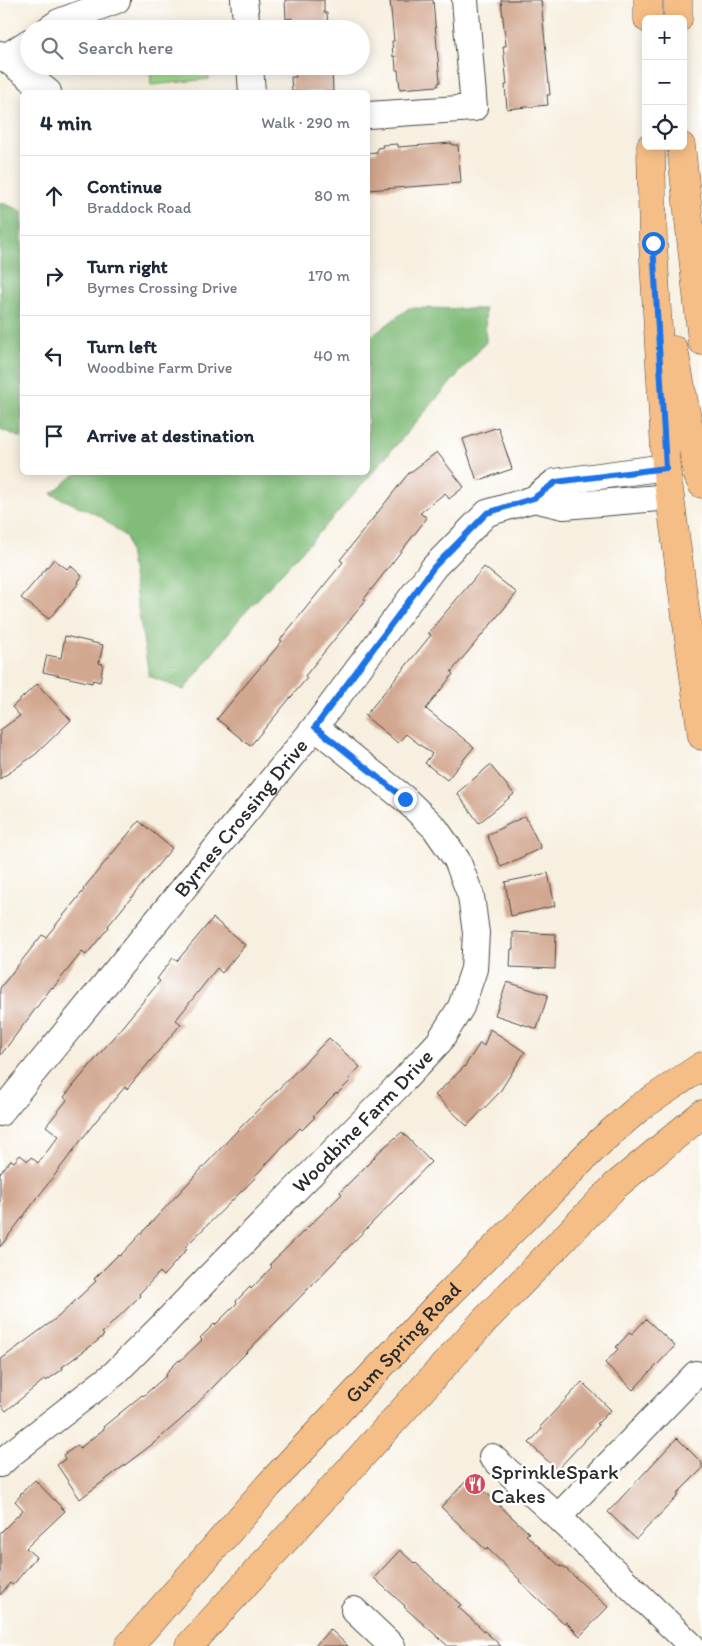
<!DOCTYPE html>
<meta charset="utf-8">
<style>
body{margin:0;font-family:Itim,sans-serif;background:#f2f2f3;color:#1f2937}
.controls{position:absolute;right:15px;top:15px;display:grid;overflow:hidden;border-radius:8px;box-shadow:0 2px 12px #0003}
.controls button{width:45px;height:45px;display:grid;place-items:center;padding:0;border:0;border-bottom:1px solid #e0e1e3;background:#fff;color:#1f2937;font:25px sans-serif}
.stop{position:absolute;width:15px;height:15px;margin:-11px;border:4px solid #1a73e8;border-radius:50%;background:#fff}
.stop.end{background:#1a73e8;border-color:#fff;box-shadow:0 1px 5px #0008}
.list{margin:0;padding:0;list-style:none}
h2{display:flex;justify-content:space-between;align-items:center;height:65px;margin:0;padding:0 20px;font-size:21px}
h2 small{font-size:16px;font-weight:400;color:#747a83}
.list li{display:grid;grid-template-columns:32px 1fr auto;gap:15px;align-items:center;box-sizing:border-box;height:80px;padding:0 20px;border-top:1px solid #e0e1e3}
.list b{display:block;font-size:19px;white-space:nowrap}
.list p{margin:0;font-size:16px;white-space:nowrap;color:#747a83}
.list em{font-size:16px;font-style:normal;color:#747a83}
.icon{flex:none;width:28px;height:28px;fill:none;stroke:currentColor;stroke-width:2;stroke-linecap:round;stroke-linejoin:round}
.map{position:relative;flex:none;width:702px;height:1646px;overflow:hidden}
.search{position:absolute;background:#fff;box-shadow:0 2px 12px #0003;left:20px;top:20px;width:350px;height:55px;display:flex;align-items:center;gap:12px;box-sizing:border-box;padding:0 18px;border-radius:28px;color:#747a83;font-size:19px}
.panel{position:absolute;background:#fff;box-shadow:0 2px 12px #0003;left:20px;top:90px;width:350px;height:385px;border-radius:8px}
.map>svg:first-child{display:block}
.green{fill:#a2dc8e;stroke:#66845c}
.forest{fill:#81bc79;stroke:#567452}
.building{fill:#d2a790}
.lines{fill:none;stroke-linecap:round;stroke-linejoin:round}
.minor-casing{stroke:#4a4846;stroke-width:28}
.major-casing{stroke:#4a4846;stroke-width:29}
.minor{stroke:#fff;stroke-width:26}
.major{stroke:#f6be87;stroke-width:28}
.route{stroke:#1a73e8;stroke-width:6}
.labels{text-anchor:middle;stroke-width:5;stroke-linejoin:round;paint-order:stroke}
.street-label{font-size:21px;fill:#2b2b2b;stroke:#fff}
.poi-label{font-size:21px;fill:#2b2b2b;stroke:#fff;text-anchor:start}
</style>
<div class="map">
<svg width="702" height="1646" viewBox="0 0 702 1646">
<rect width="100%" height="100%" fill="#fff"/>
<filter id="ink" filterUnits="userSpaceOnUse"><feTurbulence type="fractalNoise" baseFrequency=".02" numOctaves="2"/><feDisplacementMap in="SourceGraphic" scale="10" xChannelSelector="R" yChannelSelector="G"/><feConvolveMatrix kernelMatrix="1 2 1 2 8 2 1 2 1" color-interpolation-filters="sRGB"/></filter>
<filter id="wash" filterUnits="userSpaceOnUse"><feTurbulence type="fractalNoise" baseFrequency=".0096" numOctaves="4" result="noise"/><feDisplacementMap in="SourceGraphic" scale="20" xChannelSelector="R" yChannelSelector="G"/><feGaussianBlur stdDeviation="1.12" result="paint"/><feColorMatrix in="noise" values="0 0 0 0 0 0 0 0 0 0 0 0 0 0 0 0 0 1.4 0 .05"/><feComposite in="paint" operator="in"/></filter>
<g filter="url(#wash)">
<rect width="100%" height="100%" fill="#f7efdf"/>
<!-- green -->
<polygon class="green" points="150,66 208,66 209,79 151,85"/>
<!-- forest -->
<g class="forest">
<polygon points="0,202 22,211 22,438 0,429"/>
<polygon points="409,308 485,309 486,342 330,521 240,618 184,690 149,676 127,538 100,516 51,494 77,473 368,472 368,339"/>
</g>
<g id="blocks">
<!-- building -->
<g class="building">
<polygon points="285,0 324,0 324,13 327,13 328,29 292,29 292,18 286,19"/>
<polygon points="390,0 433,0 440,82 438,83 438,86 400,89 398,70 396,70 395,56 393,57 392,41 394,41"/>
<polygon points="501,0 541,0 550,95 547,95 548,105 507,109 505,85 507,85 503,46 506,46"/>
<polygon points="295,66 332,66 333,92 292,92 291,77 296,77"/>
<polygon points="452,143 452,145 458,145 461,183 368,190 368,153 377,152 377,148 383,147 382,145 398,144 398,147"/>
<polygon points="498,427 512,469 477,481 463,439"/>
<polygon points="437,452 464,487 449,499 445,493 420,513 427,518 364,599 366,600 305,676 307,678 250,746 217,719 282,641 280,640 343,562 340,560 408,474"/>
<polygon points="54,559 67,569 70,565 82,576 78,582 79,583 49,619 21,598"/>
<polygon points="484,567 517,593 451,672 453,674 426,709 474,747 447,780 425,763 432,754 406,734 398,743 365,716 431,635 428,633"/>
<polygon points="65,636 103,645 99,663 103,664 100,682 93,680 92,683 43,672 47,655 61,658"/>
<polygon points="37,684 71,720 36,754 0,779 0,730 20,716 12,707"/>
<polygon points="490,765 514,794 479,823 457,793"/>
<polygon points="525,816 541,848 501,867 487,835"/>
<polygon points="139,821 172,848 108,926 109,927 86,955 82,952 53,988 52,987 0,1056 0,988 42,935 46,937 84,890 83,889"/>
<polygon points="548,873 555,906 511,916 505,882"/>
<polygon points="213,918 245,945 222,973 217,968 176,1020 181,1024 127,1089 125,1087 95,1122 0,1247 0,1173 11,1160 14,1162 20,1155 28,1161 31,1157 38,1163 59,1136 46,1126 67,1100 64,1097 160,981 157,979 173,958 177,961"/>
<polygon points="513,932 556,934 555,969 510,967 511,949 513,949"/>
<polygon points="507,982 548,995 537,1029 495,1015"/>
<polygon points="490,1029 525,1052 499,1093 467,1126 435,1095 465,1066 480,1043 484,1046"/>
<polygon points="329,1038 360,1067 349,1079 350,1081 337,1094 336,1093 313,1116 315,1117 302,1130 300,1128 255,1176 256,1177 185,1247 187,1249 163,1276 160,1272 139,1294 140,1296 102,1333 104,1335 95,1343 62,1367 63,1369 46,1381 45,1379 6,1411 0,1404 0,1360 58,1317 96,1281 94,1279 118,1255 120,1256 235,1133"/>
<polygon points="402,1132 431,1162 184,1417 154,1443 80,1499 57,1465 65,1459 63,1455 78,1445 80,1448 104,1429 103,1427 142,1395 143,1396 167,1375 166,1373 179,1360 180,1361 202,1340 200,1338 214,1324 215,1325 237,1303 236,1301 250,1287 251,1289 272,1267 270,1264 342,1194 340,1192 375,1157 374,1156"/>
<polygon points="646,1319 675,1346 633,1390 605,1363 618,1349 616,1347 630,1332 632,1334"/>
<polygon points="582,1382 611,1410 597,1424 599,1425 557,1470 529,1443 542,1429 540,1427"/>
<polygon points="677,1438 702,1463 702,1469 677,1494 679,1495 636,1539 608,1512"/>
<polygon points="468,1479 482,1493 484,1491 529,1533 526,1535 561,1567 563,1566 608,1607 580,1636 566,1622 564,1623 519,1581 520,1580 487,1548 485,1549 441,1507"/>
<polygon points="35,1480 65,1511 26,1548 36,1557 13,1585 10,1583 0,1595 0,1533 23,1510 15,1501 21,1495 20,1494"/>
<polygon points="400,1550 415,1564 416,1563 461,1605 458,1607 501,1646 448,1646 404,1607 405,1606 374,1578"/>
<polygon points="330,1629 348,1646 315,1646"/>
</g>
</g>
</g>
<g filter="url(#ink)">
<use href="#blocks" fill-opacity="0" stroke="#4a4846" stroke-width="1"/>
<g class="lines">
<!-- minor casing -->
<g class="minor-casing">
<g id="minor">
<polyline points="244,0 247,29"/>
<polyline points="49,29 59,22 117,0"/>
<polyline points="0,54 48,92"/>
<polyline points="4,58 29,42"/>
<polyline points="250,66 252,92"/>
<polyline points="368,115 474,108 465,0"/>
<polyline points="534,499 564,506 670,497"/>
<path id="s1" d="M 0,1113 L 315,727 L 434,567 L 487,513 L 534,499 L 555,482 L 666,467"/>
<polyline points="492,1457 558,1517 692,1646"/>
<path id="s2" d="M 0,1464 L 12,1453 L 114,1374 L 163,1325 L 208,1278 L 400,1084 L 439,1042 L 461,1007 L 474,969 L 476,933 L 471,896 L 457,860 L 435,828 L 405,799 L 315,727"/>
<polyline points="558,1517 696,1374"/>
<polyline points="354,1610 392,1646"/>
</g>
</g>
<!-- major casing -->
<g class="major-casing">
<g id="major">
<polyline points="648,0 648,19"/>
<polyline points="678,19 678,0"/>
<polyline points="651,146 653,243 666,467 702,736"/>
<polyline points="681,146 702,341"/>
<polyline points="674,350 698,476 702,484"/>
<path id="s3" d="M 129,1646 L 269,1485 L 438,1305 L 601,1141 L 639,1108 L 702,1066"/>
<polyline points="189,1646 486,1319 615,1186 702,1114"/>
</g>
</g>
<!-- minor -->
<use href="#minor" class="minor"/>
<!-- major -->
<use href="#major" class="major"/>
</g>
</g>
<g class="lines" filter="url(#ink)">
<!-- route -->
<polyline class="route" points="405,799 315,727 434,567 487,513 534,498 556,482 666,468 653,243"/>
</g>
<!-- icons -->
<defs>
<g id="restaurant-disc" transform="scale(1.125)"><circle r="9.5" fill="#d1495b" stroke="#fff"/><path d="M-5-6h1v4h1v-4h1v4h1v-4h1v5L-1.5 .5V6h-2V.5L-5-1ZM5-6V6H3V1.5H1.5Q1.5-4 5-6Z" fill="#fff"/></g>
</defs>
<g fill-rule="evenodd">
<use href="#restaurant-disc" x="475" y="1484"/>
</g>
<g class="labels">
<!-- street labels -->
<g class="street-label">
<text dy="7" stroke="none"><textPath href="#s1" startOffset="381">Byrnes Crossing Drive</textPath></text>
<text dy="7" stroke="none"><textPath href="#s2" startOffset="500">Woodbine Farm Drive</textPath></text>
<text dy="7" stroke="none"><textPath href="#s3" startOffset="409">Gum Spring Road</textPath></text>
</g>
<!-- poi labels -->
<g class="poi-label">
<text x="491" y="1479">SprinkleSpark<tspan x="491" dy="24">Cakes</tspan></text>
</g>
</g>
</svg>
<div class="controls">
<button>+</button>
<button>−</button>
<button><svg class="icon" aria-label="locate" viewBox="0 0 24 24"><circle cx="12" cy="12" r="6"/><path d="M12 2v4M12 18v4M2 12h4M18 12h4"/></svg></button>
</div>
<div class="stop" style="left:653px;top:243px"></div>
<div class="stop end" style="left:405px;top:799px"></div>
<div class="search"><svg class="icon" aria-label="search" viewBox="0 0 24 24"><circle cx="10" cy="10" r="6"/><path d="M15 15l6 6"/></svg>Search here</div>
<section class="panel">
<h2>4 min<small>Walk · 290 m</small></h2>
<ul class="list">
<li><svg class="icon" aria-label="ahead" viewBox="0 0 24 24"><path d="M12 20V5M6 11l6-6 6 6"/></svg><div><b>Continue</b><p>Braddock Road</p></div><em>80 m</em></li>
<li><svg class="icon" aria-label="right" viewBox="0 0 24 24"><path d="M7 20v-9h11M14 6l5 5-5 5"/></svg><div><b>Turn right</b><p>Byrnes Crossing Drive</p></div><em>170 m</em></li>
<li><svg class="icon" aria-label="left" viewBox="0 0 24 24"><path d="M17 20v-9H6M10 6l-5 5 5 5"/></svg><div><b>Turn left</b><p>Woodbine Farm Drive</p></div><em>40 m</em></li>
<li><svg class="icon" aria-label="arrive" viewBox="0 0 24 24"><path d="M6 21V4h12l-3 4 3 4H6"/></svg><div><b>Arrive at destination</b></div></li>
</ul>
</section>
</div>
